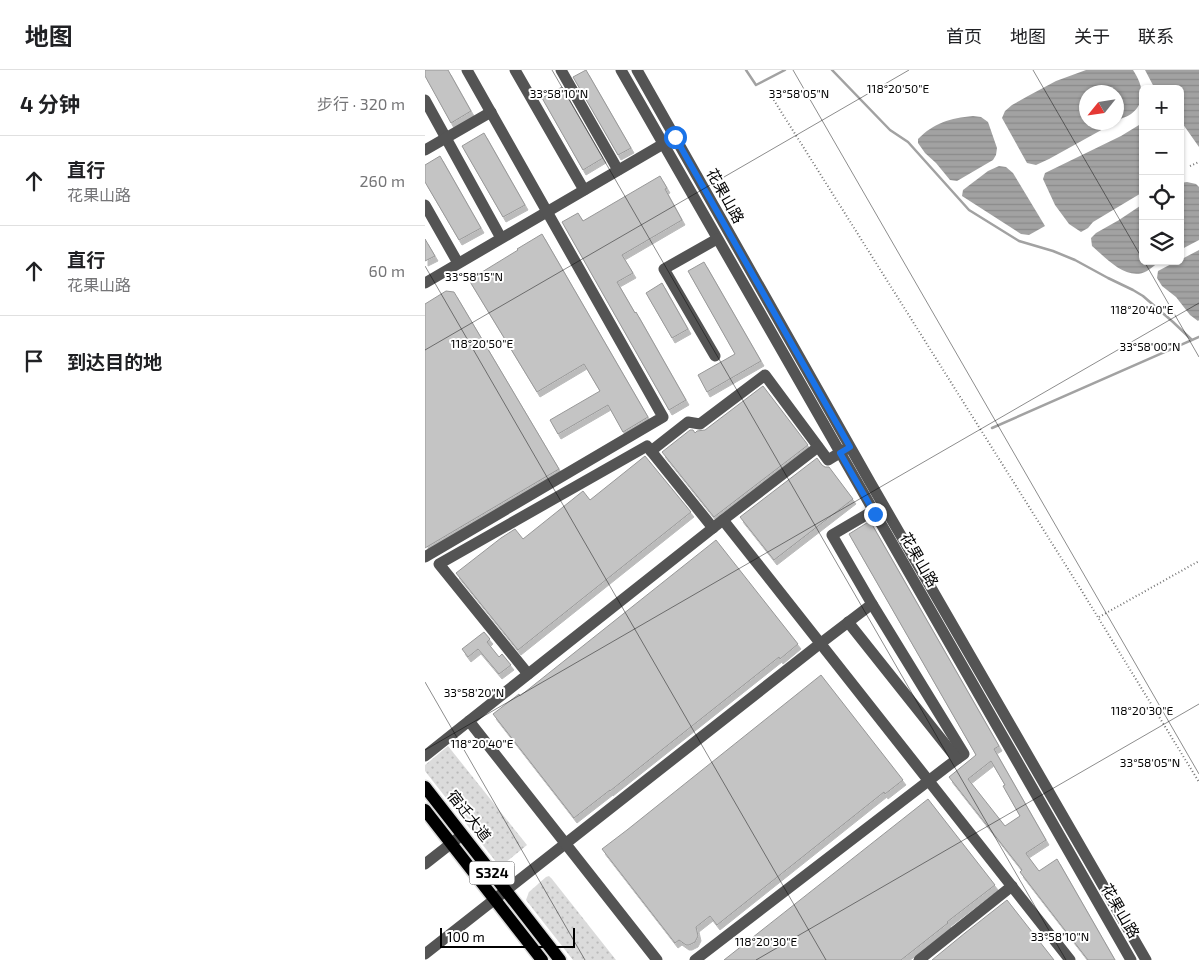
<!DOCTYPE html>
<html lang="zh">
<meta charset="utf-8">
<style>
body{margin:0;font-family:"Exo 2","Noto Sans SC",sans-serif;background:#f2f2f2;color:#202124}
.controls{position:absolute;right:15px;top:15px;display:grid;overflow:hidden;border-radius:8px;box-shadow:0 1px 4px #0004}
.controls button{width:45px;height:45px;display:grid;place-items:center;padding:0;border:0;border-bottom:1px solid #e0e0e0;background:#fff;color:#202124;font:25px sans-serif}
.compass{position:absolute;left:654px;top:15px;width:45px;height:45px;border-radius:50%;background:#fff;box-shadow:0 1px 4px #0004;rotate:240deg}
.scale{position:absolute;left:15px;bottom:12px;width:135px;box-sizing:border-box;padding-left:5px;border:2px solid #000;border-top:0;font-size:14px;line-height:18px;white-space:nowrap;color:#000;-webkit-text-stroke:4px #fff;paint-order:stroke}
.stop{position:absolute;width:15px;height:15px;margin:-11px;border:4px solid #1a73e8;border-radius:50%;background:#fff}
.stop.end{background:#1a73e8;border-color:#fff;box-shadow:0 1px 5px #0008}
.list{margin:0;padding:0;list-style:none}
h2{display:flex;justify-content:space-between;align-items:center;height:65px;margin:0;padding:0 20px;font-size:21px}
h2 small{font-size:16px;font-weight:400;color:#757577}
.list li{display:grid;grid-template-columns:32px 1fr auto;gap:15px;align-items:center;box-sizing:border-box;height:90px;padding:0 20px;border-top:1px solid #e0e0e0}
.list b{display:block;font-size:19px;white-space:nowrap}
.list p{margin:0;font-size:16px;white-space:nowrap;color:#757577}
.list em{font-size:16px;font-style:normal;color:#757577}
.icon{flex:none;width:28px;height:28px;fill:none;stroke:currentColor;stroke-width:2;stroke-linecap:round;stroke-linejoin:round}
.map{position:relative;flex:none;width:774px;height:890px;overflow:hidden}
header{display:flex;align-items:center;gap:30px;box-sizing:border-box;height:70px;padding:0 25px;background:#fff;border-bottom:1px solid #e0e0e0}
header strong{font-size:24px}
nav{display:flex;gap:28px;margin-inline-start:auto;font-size:18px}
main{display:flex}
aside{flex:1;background:#fff}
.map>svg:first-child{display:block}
.grass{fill:url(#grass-dots)}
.water{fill:url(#water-rules)}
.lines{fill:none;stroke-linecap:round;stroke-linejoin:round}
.stream{stroke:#a2a2a2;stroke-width:2.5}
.building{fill:#c4c4c4;stroke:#989898;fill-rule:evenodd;filter:url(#shadow)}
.major-casing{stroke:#dbdbdb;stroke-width:15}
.path{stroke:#767676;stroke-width:2;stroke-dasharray:1 2.5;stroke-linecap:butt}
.minor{stroke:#545454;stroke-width:11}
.major{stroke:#000;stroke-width:12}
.route{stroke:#1a73e8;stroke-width:6}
.ticks{fill:none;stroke:#000;stroke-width:1;stroke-opacity:0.45}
.labels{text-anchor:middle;stroke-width:4;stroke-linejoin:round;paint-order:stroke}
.shield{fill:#fff;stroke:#4c4c4c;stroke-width:1}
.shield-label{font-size:14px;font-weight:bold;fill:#000}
.street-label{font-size:15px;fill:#000;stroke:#fff}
.ticks-label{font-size:12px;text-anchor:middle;fill:#000;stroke:#fff;stroke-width:4;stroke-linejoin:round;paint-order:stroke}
</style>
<header>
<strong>地图</strong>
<nav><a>首页</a><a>地图</a><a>关于</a><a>联系</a></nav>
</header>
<main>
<aside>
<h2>4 分钟<small>步行 · 320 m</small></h2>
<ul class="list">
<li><svg class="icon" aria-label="ahead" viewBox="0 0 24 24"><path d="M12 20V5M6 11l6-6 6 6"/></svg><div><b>直行</b><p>花果山路</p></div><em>260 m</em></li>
<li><svg class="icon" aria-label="ahead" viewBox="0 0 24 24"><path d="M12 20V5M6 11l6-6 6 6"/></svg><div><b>直行</b><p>花果山路</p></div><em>60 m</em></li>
<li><svg class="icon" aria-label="arrive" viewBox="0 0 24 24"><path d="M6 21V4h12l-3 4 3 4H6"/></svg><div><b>到达目的地</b></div></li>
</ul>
</aside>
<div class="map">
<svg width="774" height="890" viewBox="0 0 774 890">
<defs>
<pattern id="grass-dots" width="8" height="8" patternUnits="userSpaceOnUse" patternTransform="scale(1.25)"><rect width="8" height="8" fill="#dbdbdb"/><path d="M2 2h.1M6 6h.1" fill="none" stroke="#bababa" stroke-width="1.8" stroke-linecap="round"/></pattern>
<pattern id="water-rules" width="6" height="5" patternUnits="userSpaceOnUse" patternTransform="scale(1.25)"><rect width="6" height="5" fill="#a2a2a2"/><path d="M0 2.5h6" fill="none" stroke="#8a8a8a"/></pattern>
<filter id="shadow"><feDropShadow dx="3" dy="5" stdDeviation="0" flood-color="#0004"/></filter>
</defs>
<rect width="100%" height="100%" fill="#fff"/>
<!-- grass -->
<g class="grass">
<polygon points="23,676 102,775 75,797 0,701 0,695"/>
<polygon points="124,806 127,809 191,890 148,890 101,830 104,822 121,807"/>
</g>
<!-- water -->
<g class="water">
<path d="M 661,0 L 708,0 C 718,15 722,32 706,44 C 702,47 696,48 692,51 L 692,22 L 662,22 L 662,52 L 689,53 L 624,89 L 611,95 L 602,93 L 577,48 L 580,41 L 587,35 L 603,26 L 631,11 Z"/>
<polygon points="720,0 774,0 774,77 755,50 755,19 730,19"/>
<path d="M 548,46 L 556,47 L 563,52 L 572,78 L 571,85 L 568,90 L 532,111 L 525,110 L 511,93 L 500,83 L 493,73 L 493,69 C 509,53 525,48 548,46 Z"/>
<polygon points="714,55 718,55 718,122 668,152 663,158 656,162 644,154 630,135 618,109 620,103 696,66"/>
<polygon points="574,96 581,97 588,103 620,156 604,165 596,164 537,126 538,120 563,101"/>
<polygon points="762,112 771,114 774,117 774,170 755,180 755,113"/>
<path d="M 718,134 L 718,191 L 735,191 C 731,194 727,198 722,201 C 702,212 681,188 667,176 L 666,168 L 671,163 L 694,150 Z"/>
<polygon points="774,180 774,250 773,251 765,245 751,227 737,216 732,208 733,201 752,191 755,191 755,190"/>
</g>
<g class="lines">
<!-- stream -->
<g class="stream">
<polyline points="321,0 331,15 360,0"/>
<polyline points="407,0 465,60 483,72 544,140 594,171 628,181 650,190 683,208 708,220 718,226 748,252 767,270"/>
<polyline points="567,358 774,267"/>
</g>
</g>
<!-- building -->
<g class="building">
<polygon points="0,0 23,0 46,41 26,53 0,6"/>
<polygon points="161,0 206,78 193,85 148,7"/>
<polygon points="137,17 178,88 158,100 117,28"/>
<polygon points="59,63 100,135 78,147 37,76"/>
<polygon points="15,86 56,158 34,170 0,112 0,95"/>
<polygon points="235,106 242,118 240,119 257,150 197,185 208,203 192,212 210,243 211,242 261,330 244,340 137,152 153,143 158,151"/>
<polygon points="117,164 223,347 198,362 183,335 133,364 125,350 175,321 159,294 112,322 44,210 93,180 92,179"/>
<polygon points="0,169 10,186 0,191"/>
<polygon points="279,192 336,291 282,322 273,305 310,284 263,201"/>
<polygon points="237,213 263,259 247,268 221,223"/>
<polygon points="21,221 29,222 134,399 0,478 0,234"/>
<polygon points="338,316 383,375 289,447 237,382 265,360 268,360 270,363 272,361 280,360"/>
<polygon points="220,386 266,442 93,580 31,503 76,468 90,459 98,469 158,421 165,430"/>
<polygon points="392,388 397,395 400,397 404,397 428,429 349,490 315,447"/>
<path d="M 445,451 L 574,676 L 569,679 L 621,770 L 601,783 L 602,785 L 614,801 L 632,789 L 690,890 L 663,890 L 595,802 L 597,800 L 524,707 L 551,685 L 424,464 ZM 566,691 L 580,715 L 578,716 L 595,746 L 580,756 L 543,709 Z"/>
<polygon points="291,470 373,574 355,589 354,587 185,721 185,720 149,748 68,644 94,624 95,626"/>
<polygon points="59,562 65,569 62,572 74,587 77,584 86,595 74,604 53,579 43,587 37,579"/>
<polygon points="396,605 478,710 460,724 459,722 292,855 285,846 271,857 273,866 270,872 264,875 261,875 254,870 250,873 177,779 202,760"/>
<polygon points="503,729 570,815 522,852 523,853 476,890 299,890"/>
<polygon points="582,830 629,890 507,890 540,863"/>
</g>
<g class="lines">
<!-- major casing -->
<g class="major-casing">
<g id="major">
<polyline points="0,717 135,890"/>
<polyline points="0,740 117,890"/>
</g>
</g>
<!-- path -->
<g class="path">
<polyline points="345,24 655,518 774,712"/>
<polyline points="765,96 774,92"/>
<polyline points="674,547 774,491"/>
</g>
<!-- minor -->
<g class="minor">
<polyline points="90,0 159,120"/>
<polyline points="136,0 193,100"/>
<polyline points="196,0 706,890"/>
<polyline points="212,0 445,412 721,890"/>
<polyline points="0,30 76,168"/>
<polyline points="0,80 66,42"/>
<polyline points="0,135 33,193"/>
<polyline points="0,213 245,70"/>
<polyline points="290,286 239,199 292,169"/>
<polyline points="226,381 263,352 275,354 340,305 403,390 421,379"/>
<polyline points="298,450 393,377"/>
<polyline points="0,487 238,347 42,0"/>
<polyline points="447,534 539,684 532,689"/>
<polyline points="103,604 14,494 222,376 288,458"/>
<polyline points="0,686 44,651"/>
<polyline points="0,794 37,765"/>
<polyline points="0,884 392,576 447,534 407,465 453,438"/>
<polyline points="232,890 44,651 298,450 645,890"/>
<polyline points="270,890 532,689 423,552"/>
<polyline points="494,890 587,816"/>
</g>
<!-- major -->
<use href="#major" class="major"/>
</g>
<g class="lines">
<!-- route -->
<polyline class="route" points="250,67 425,377 415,383 450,444"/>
</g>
<!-- ticks -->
<path class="ticks" d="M 127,0 L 641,890M 368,0 L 774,704M 608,0 L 718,190M 719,191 L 774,287M 0,196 L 401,890M 0,280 L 484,0M 0,612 L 160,890M 0,680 L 774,233M 331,890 L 774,634"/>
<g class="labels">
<!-- shield labels -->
<rect class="shield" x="44.5" y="791.5" width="45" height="23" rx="4"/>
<g class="shield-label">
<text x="67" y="808">S324</text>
</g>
<!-- street labels -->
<g class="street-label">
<text transform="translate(300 126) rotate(61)" y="5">花果山路</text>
<text transform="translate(494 490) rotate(60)" y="5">花果山路</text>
<text transform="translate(44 746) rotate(52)" y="5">宿迁大道</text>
<text transform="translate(695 841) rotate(60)" y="5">花果山路</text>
</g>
</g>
<g class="ticks-label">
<text x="473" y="23">118°20'50"E</text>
<text x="374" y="28">33°58'05"N</text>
<text x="134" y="28">33°58'10"N</text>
<text x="49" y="211">33°58'15"N</text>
<text x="717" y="244">118°20'40"E</text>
<text x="57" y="278">118°20'50"E</text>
<text x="725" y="281">33°58'00"N</text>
<text x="49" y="627">33°58'20"N</text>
<text x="717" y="645">118°20'30"E</text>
<text x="57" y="678">118°20'40"E</text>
<text x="725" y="697">33°58'05"N</text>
<text x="635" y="871">33°58'10"N</text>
<text x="341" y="876">118°20'30"E</text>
</g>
</svg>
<div class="controls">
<button>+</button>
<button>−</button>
<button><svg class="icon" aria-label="locate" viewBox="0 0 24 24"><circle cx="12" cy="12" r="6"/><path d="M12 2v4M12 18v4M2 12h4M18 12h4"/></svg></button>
<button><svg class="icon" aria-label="layers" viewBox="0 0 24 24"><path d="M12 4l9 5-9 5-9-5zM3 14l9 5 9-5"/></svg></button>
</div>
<svg class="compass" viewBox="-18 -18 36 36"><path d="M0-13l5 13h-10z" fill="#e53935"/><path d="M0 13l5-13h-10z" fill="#757577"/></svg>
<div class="scale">100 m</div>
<div class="stop" style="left:250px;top:67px"></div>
<div class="stop end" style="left:450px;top:444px"></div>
</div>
</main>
